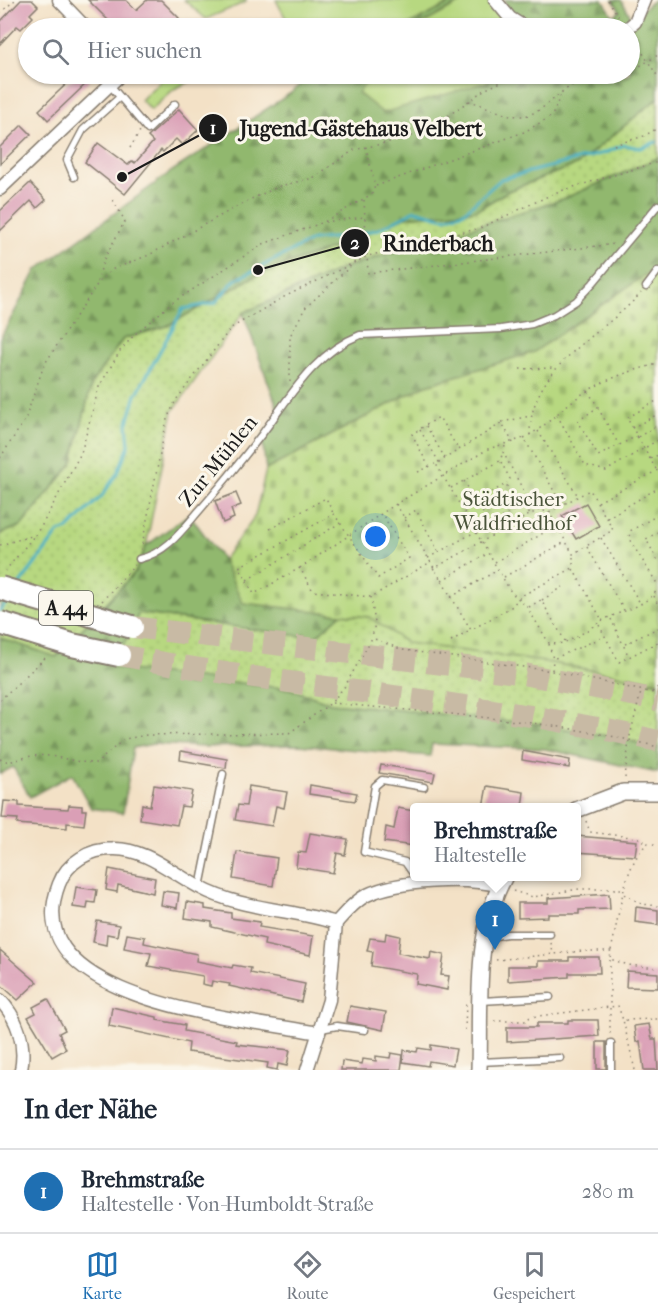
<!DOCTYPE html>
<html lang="de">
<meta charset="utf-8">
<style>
body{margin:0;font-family:"IM FELL French Canon",serif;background:#f2f2f3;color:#1f2937}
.you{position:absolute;left:376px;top:537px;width:21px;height:21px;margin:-15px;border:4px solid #fff;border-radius:50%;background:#1a73e8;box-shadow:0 0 0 9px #1a73e833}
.badge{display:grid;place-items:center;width:39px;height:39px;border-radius:50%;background:#1f6fb2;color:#fff;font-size:20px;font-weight:700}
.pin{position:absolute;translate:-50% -50px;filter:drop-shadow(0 2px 3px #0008)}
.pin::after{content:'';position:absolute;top:32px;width:21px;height:18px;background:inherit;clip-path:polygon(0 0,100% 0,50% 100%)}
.popup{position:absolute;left:410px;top:803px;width:171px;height:78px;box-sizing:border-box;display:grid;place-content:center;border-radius:6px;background:#fff;filter:drop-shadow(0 2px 4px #0005);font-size:20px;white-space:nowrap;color:#747a83}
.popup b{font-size:22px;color:#1f2937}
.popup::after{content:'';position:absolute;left:50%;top:100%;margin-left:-12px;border:12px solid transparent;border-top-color:#fff}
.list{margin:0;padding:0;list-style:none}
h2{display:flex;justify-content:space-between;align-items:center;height:78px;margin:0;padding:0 24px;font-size:26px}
h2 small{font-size:20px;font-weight:400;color:#747a83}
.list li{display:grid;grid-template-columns:39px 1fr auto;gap:18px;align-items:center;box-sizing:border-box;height:84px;padding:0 24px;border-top:2px solid #e0e1e3}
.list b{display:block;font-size:22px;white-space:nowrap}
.list p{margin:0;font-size:20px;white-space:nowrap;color:#747a83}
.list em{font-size:20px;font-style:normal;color:#747a83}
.icon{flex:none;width:33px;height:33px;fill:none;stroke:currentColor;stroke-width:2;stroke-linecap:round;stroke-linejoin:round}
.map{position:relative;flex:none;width:658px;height:1070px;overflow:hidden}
.search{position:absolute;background:#fff;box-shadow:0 2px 4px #0004;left:18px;right:18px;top:18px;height:66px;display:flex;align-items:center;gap:15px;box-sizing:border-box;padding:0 21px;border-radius:33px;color:#747a83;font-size:22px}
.sheet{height:162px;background:#fff}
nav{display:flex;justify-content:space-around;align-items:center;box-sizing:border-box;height:84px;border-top:2px solid #e0e1e3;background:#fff;font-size:16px;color:#747a83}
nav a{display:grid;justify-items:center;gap:3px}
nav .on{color:#1f6fb2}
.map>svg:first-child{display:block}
.grass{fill:url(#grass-dots);stroke:#6a7a4e;stroke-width:1.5}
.forest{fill:url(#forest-firs);stroke:#566a45;stroke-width:1.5}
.cemetery{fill:url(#cemetery-stones);stroke:#6a7a4e;stroke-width:1.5}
.green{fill:#b7d880;stroke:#6a7a4e;stroke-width:1.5}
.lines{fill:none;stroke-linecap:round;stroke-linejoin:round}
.stream{stroke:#48b1c6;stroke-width:3}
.building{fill:#da9fb6}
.motorway-tunnel{stroke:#c8baa4;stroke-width:22;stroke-dasharray:22 11;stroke-linecap:butt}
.service-casing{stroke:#887e71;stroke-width:9}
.minor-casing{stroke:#887e71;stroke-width:15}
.tertiary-casing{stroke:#887e71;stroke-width:18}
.path{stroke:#887e71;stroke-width:1.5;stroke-dasharray:1.5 4.5;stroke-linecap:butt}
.service{stroke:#fff;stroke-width:6}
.minor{stroke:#fff;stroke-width:12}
.tertiary{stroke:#fff;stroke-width:15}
.motorway-bridge-casing{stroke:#887e71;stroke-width:26;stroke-linecap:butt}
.path-bridge{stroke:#887e71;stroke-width:1.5;stroke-dasharray:1.5 4.5;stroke-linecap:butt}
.motorway-bridge{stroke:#fff;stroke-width:22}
.labels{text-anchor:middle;stroke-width:6;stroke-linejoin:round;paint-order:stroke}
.shield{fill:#fbf7ec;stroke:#5f5e5a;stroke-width:1.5}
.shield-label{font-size:20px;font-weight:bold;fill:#1c1c1c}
.street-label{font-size:21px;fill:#1c1c1c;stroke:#fbf7ec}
.park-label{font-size:21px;fill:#4a543a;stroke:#fbf7ec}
.leader{fill:none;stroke:#1c1c1c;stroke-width:2}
.callout-dot{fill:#1c1c1c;stroke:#fbf7ec;stroke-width:2}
.mark-label{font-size:18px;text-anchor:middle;font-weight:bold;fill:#fff}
.callout-label{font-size:22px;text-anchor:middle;font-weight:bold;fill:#1c1c1c;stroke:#fbf7ec;stroke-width:6;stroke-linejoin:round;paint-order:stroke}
</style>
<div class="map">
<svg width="658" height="1070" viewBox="0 0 658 1070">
<defs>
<pattern id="grass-dots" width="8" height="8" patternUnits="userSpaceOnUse" patternTransform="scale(1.5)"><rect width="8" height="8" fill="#b7d880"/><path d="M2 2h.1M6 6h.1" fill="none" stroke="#9db96e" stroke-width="1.8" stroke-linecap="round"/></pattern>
<pattern id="forest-firs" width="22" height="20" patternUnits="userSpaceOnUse" patternTransform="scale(1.5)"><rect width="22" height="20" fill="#91b86e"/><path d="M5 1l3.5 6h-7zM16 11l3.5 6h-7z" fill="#76955a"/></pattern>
<pattern id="cemetery-stones" width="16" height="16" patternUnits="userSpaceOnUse" patternTransform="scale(1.5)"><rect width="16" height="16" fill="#b7d880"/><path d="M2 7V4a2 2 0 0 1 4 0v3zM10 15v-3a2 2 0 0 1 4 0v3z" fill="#9db96e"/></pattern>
</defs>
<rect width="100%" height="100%" fill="#fbf7ec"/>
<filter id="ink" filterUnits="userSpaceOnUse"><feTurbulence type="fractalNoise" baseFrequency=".0167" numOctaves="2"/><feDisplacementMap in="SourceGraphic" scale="12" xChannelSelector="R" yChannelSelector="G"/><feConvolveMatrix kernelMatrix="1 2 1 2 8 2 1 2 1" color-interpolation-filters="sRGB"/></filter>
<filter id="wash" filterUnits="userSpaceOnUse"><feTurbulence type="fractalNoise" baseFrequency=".008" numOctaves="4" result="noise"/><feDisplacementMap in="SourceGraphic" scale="24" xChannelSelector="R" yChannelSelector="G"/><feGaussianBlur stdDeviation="1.35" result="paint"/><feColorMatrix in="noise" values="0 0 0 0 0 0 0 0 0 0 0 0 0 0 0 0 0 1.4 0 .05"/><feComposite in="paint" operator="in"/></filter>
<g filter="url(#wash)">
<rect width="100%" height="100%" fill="#f3e1c6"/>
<!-- grass -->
<g class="grass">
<polygon points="658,98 658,158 563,199 349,266 243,313 173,411 146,546 136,571 56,657 0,638 0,534 21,526 72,464 92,382 123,339 167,326 255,276 330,249 405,217 477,210 508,191 578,164"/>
<polygon points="138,613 314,638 341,614 369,617 407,643 552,663 658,683 658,748 613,737 538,724 331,703 290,689 113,668"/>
</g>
<!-- forest -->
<g class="forest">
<polygon points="457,0 466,0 415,28 403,28"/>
<polygon points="504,0 603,0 613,16 620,11 613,0 621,0 632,18 654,0 658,0 658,98 578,164 508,191 477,210 405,217 330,249 255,276 167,326 123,339 92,382 72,464 21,526 0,534 0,339 37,270 172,171 291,93 309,76 317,74 372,74 371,77 630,74 630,28 519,28"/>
<polygon points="658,158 658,266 534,352 424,386 266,470 262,437 279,412 243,313 349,266 563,199"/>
<polygon points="189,514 223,560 243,603 341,614 314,638 139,613 113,668 290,689 331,703 538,724 613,737 658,748 658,773 545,749 432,744 430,756 298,745 203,747 153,744 133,748 123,813 91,808 72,774 30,797 13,767 0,774 0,638 56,657 136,571 146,546"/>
</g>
<!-- cemetery -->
<polygon class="cemetery" points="658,266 658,682 552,663 407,643 369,617 243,603 223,560 255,516 266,470 424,386 534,352"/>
<!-- green -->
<g class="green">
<polygon points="184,0 246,0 246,2 206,19"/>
<polygon points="276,0 457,0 403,28 291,28"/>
<polygon points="466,0 495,0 516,28 415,28"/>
<polygon points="167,74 201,74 198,78 174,89 151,110 141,100"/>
<polygon points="372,74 514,74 383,113 358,93"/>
</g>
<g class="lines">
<!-- stream -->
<g class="stream">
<polyline points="20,584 59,532 68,529 102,496 118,472 129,445 127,425 136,395 183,309 215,303 235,280 313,240 351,236 379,229 415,210 445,218 464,212 501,179 604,153 624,145 640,148 656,142"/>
<polyline points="0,611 9,599"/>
</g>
</g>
<g id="blocks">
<!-- building -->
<g class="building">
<polygon points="21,0 32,0 38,6 30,14 33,17 21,29 17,26 0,44 0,22"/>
<polygon points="88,0 126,0 136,10 147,0 161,0 179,18 168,28 116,28"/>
<polygon points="77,74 84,74 90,80 48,120 39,110"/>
<polygon points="179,109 198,130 182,145 176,139 163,152 161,150 125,194 85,162 98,143 128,165 132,161 135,163 153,142 148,137"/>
<polygon points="22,125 31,134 0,164 0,147"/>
<polygon points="30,183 46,200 37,208 31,201 0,231 0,211"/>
<polygon points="236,493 241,505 231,509 234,518 223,523 215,501"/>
<polygon points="586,503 599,526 576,539 562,516"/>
<polygon points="181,751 227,759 226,768 180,760"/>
<polygon points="523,751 570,760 569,768 522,760"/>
<polygon points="381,765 435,773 433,782 379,773"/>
<polygon points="154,785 192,791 189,807 181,806 177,825 140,819 142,804 150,806"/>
<polygon points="310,785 357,793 355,801 309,794"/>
<polygon points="249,786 287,792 284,808 276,806 272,826 235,820 238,805 246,806"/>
<polygon points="487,786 524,792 522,807 483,807"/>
<polygon points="4,801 19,802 19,806 48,808 68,809 69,805 82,806 82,810 86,810 84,825 67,823 67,828 17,824 18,819 2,818"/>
<polygon points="398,808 414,811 414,846 384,842 386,827 394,829"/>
<polygon points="310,833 348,839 345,855 337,853 333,873 296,867 298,852 306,853"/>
<polygon points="576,836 637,841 635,856 576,852"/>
<polygon points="237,852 277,858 273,886 233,879"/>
<polygon points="109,869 155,878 153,893 118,885 117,892 106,890"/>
<polygon points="76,887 97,890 95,903 88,902 87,909 73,907"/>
<polygon points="163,891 179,893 177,908 161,905"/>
<polygon points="609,894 610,909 579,910 579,914 548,914 548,917 518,918 518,903 548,903 548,898"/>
<polygon points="187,902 205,905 205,909 231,913 231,918 260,922 259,927 313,936 310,955 264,945 265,939 212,927 212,922 185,918"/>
<polygon points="636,907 658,910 658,925 635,922"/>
<polygon points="97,921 119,925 117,936 107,934 106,945 93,942"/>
<polygon points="386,933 400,936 398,953 430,959 431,952 444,955 441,975 449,976 447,990 416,984 417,974 371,966 373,952 367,951 370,938 385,940"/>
<polygon points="127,934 145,937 144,943 197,954 196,961 232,968 233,965 251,968 250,973 305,984 301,1002 229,986 230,984 212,981 211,986 202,984 203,976 148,966 151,953 124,948"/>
<polygon points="0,950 37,982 18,1000 0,984"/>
<polygon points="569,957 599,957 600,973 569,973 569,977 508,981 508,966 538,966 538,961 569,961"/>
<polygon points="627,971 658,973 658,988 626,987"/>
<polygon points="48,999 65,1030 59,1033 66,1049 52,1057 28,1017 36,1013 33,1007"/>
<polygon points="350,1006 386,1012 383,1030 347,1022"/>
<polygon points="112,1007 157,1017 157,1020 185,1025 184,1031 237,1041 236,1044 290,1050 287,1066 278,1064 277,1070 267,1068 268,1063 188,1052 189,1043 109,1026"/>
<polygon points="568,1020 598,1020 599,1036 507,1042 507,1027 537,1027 537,1023 568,1023"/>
<polygon points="649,1024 652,1039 656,1039 658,1070 644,1070 640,1041 636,1042 634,1026"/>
<rect x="597" y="1042" width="9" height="27"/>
<polygon points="431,1045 456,1049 453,1065 429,1061 428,1066 403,1062 404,1050 417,1052 418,1048 431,1050"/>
<polygon points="391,1053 403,1055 401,1070 341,1070 342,1061 362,1064 363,1059 376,1061 376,1056 390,1058"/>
</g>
</g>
</g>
<g filter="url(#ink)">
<use href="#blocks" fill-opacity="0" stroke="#887e71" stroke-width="1.5"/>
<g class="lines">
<!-- motorway-tunnel -->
<g class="motorway-tunnel">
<polyline points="132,627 518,673 658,700"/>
<path d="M 119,655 C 298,689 480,700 658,741"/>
</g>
<!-- service casing -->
<g class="service-casing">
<g id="service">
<polyline points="110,85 148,130 175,104"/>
<polyline points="74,177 67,160 83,130 120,97"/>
<polyline points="646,287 658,271"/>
<path d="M 139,559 C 166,553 181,532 198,512 C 220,487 241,461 262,434 C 290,397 314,353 360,335 L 501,329 L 532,324 L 554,315 L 576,301 L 593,283 L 658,205"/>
<polyline points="414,875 405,862 364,852 375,786 382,780 424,787"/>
<polyline points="200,887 223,774"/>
<polyline points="484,938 507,934 550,934"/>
<polyline points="481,1001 550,997"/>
<polyline points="321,1029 337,1026 365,1030"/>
<polyline points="611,1043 611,1070"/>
<polyline points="480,1062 560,1058"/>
</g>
</g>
<!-- minor casing -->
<g class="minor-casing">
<g id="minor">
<polyline points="59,0 86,28"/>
<polyline points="495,0 510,18 526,28"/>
<polyline points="628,28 635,22 644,0"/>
<polyline points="0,189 117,78 117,74"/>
<path d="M 0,1000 C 18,1019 26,1044 21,1070"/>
<path d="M 319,1033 C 249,1019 13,1003 59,884 C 67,862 90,849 113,849 C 145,848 172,873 199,887 C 241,910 292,909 336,923"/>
<path d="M 307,1070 L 329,1000 L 336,923 C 345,913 355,901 367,895 C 398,880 467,877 500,886"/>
</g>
</g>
<!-- tertiary casing -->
<g class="tertiary-casing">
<g id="tertiary">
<polyline points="576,810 623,792 658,792"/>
<path d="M 479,1070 C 481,1006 473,934 505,876"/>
</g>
</g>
<!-- path -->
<g class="path">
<polyline points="608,0 620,19"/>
<polyline points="0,13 15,0"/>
<polyline points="630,72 658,55"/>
<polyline points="381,74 384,74"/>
<path d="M 469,101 C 485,105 501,115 518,116 C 541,118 557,90 578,83 C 596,77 609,82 627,74"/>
<polyline points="614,145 644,136 658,128"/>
<polyline points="130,148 140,131"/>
<polyline points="376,186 524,132 552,116 562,91"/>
<polyline points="364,200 368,273 615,244"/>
<polyline points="325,222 364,217"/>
<polyline points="97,282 104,259 125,221 113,200"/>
<polyline points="520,369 555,368"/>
<polyline points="290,382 290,336 305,308 353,264"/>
<polyline points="588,391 598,407 578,421 598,456 637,436"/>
<polyline points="598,408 619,445"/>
<polyline points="557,415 585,465 606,471 658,440"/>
<polyline points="502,422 530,416"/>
<polyline points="426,426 445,458"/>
<polyline points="632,428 658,414"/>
<polyline points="420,430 439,462"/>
<polyline points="538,431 578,496"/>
<path d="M 530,435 C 529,366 601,337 641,293"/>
<polyline points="638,437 658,425"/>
<path d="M 524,438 C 543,428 550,420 565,407 C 592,384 624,372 658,364"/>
<path d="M 513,443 L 502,423 L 436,464 L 511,592 L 527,607 L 549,643 C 566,648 586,630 601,621 C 620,611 644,608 658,589"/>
<polyline points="505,446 503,452 529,501"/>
<polyline points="0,458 25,420 44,365 98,283 111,270 149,255 249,200 280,186 313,178 354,150 408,138 438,123 484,90 518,74"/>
<polyline points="650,459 627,418 658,400"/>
<polyline points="501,462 510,479 507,483"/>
<polyline points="429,467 412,434 439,417 458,449"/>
<polyline points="656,469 650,459 658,455"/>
<polyline points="418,472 435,464"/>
<polyline points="464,481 489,523"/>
<polyline points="451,488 500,461 503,452"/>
<polyline points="476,501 506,484 520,507"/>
<polyline points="598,502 658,470"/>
<polyline points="396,504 300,568 313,591 371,597 429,563"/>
<polyline points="562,505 524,438 488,449 396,504 471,630 511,607 521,596 573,568 573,554"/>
<polyline points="658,515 630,531 629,539 658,585"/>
<polyline points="404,518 416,510 438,551"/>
<polyline points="607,518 658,488"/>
<polyline points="270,529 326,498 333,513"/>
<polyline points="658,532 646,539 658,561"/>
<polyline points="601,538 640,603"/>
<polyline points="0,545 35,535 42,525 81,453 99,387 120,351 135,334 172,303 263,244 324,222 372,194 375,186 366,147"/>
<polyline points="587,547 625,612"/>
<polyline points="141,550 167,419 176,400 231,328 282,298 368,256 480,228 557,192 658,162"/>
<polyline points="428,558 529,502 529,514"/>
<polyline points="495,562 555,526"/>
<polyline points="300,568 254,594 239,567 334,514 378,578 409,558 382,514"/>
<polyline points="433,569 529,515 539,510 549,512 590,490 613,530 573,554 549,512"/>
<polyline points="573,569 602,620"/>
<polyline points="5,571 35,535"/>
<polyline points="504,577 565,542"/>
<polyline points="247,580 340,523"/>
<polyline points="442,580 487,554"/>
<polyline points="654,596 658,605"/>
<polyline points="371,597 375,623 372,637"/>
<polyline points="451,597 496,571"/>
<polyline points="542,600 563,587"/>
<polyline points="102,601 135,565"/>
<polyline points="529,607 541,600 565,641"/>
<polyline points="611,619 629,657"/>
<polyline points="599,625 619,662 658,642"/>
<polyline points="451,641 470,630"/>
<polyline points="549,644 553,659 603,637"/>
<polyline points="625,644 658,628"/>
<polyline points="552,670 553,660"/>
<polyline points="652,692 658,687"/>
<polyline points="0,700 47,656"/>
<path d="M 332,703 C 440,714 552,719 658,747"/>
<path d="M 0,759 C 11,765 21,757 32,756 C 53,753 76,764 97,763 L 124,739 L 147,735 L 289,733 L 331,703 L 345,686 L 372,638 L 403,650 L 552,671 L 658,694"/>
<polyline points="625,778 629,740 641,692"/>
<polyline points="586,821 590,832 639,838 647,843"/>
<polyline points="513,891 533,897 579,889 623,889"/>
<polyline points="624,894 642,904 658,906"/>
<polyline points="551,943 553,953"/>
<path d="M 611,950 C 619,919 623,864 648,843 L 658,845"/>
<polyline points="496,960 583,951 611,951 610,959 628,965 658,968"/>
<polyline points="610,960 610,1036"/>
<polyline points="494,1021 526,1021 530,1017 618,1006 623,1020"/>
<polyline points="465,1030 466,1002"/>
<polyline points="635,1070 623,1020 658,1019"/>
</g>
<!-- service -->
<use href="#service" class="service"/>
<!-- minor -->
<use href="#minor" class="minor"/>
<!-- tertiary -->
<use href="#tertiary" class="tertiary"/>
<!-- motorway-bridge casing -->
<g class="motorway-bridge-casing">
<g id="motorway-bridge">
<polyline points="0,588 132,627"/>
<polyline points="0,623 72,645 119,655"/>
</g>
</g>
<!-- path-bridge -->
<polyline class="path-bridge" points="630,33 658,77"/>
<!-- motorway-bridge -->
<use href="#motorway-bridge" class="motorway-bridge"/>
</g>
</g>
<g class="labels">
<!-- shield labels -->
<rect class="shield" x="39" y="591" width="54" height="34" rx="4.5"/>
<g class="shield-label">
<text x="66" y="615">A 44</text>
</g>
<!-- street labels -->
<g class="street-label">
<text transform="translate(218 461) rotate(-51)" y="7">Zur Mühlen</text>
</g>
<!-- park labels -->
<g class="park-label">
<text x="513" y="506">Städtischer<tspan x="513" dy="24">Waldfriedhof</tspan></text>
</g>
</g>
<!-- callouts -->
<path class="leader" d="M122 177L213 128M258 270L355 243"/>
<g class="callout-dot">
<circle cx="122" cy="177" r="6"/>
<circle cx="258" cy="270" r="6"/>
<circle cx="213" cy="128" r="15"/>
<circle cx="355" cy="243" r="15"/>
</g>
<g class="mark-label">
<text x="213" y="134">1</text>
<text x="355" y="249">2</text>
</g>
<g class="callout-label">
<text x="361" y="136">Jugend-Gästehaus Velbert</text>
<text x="438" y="251">Rinderbach</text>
</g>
</svg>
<div class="you"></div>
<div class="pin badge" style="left:495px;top:950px">1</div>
<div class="popup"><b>Brehmstraße</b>Haltestelle</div>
<div class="search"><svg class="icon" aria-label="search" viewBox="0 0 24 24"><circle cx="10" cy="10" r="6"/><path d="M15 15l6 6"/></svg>Hier suchen</div>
</div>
<section class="sheet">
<h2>In der Nähe<small></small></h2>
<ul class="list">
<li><span class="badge">1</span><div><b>Brehmstraße</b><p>Haltestelle · Von-Humboldt-Straße</p></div><em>280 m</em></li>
</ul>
</section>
<nav>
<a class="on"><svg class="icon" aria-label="map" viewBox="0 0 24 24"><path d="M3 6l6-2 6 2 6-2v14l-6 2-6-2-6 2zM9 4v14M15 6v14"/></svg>Karte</a>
<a><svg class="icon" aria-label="directions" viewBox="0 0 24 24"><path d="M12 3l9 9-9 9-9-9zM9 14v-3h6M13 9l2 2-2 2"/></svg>Route</a>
<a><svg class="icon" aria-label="saved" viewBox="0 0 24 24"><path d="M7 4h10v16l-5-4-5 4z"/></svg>Gespeichert</a>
</nav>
